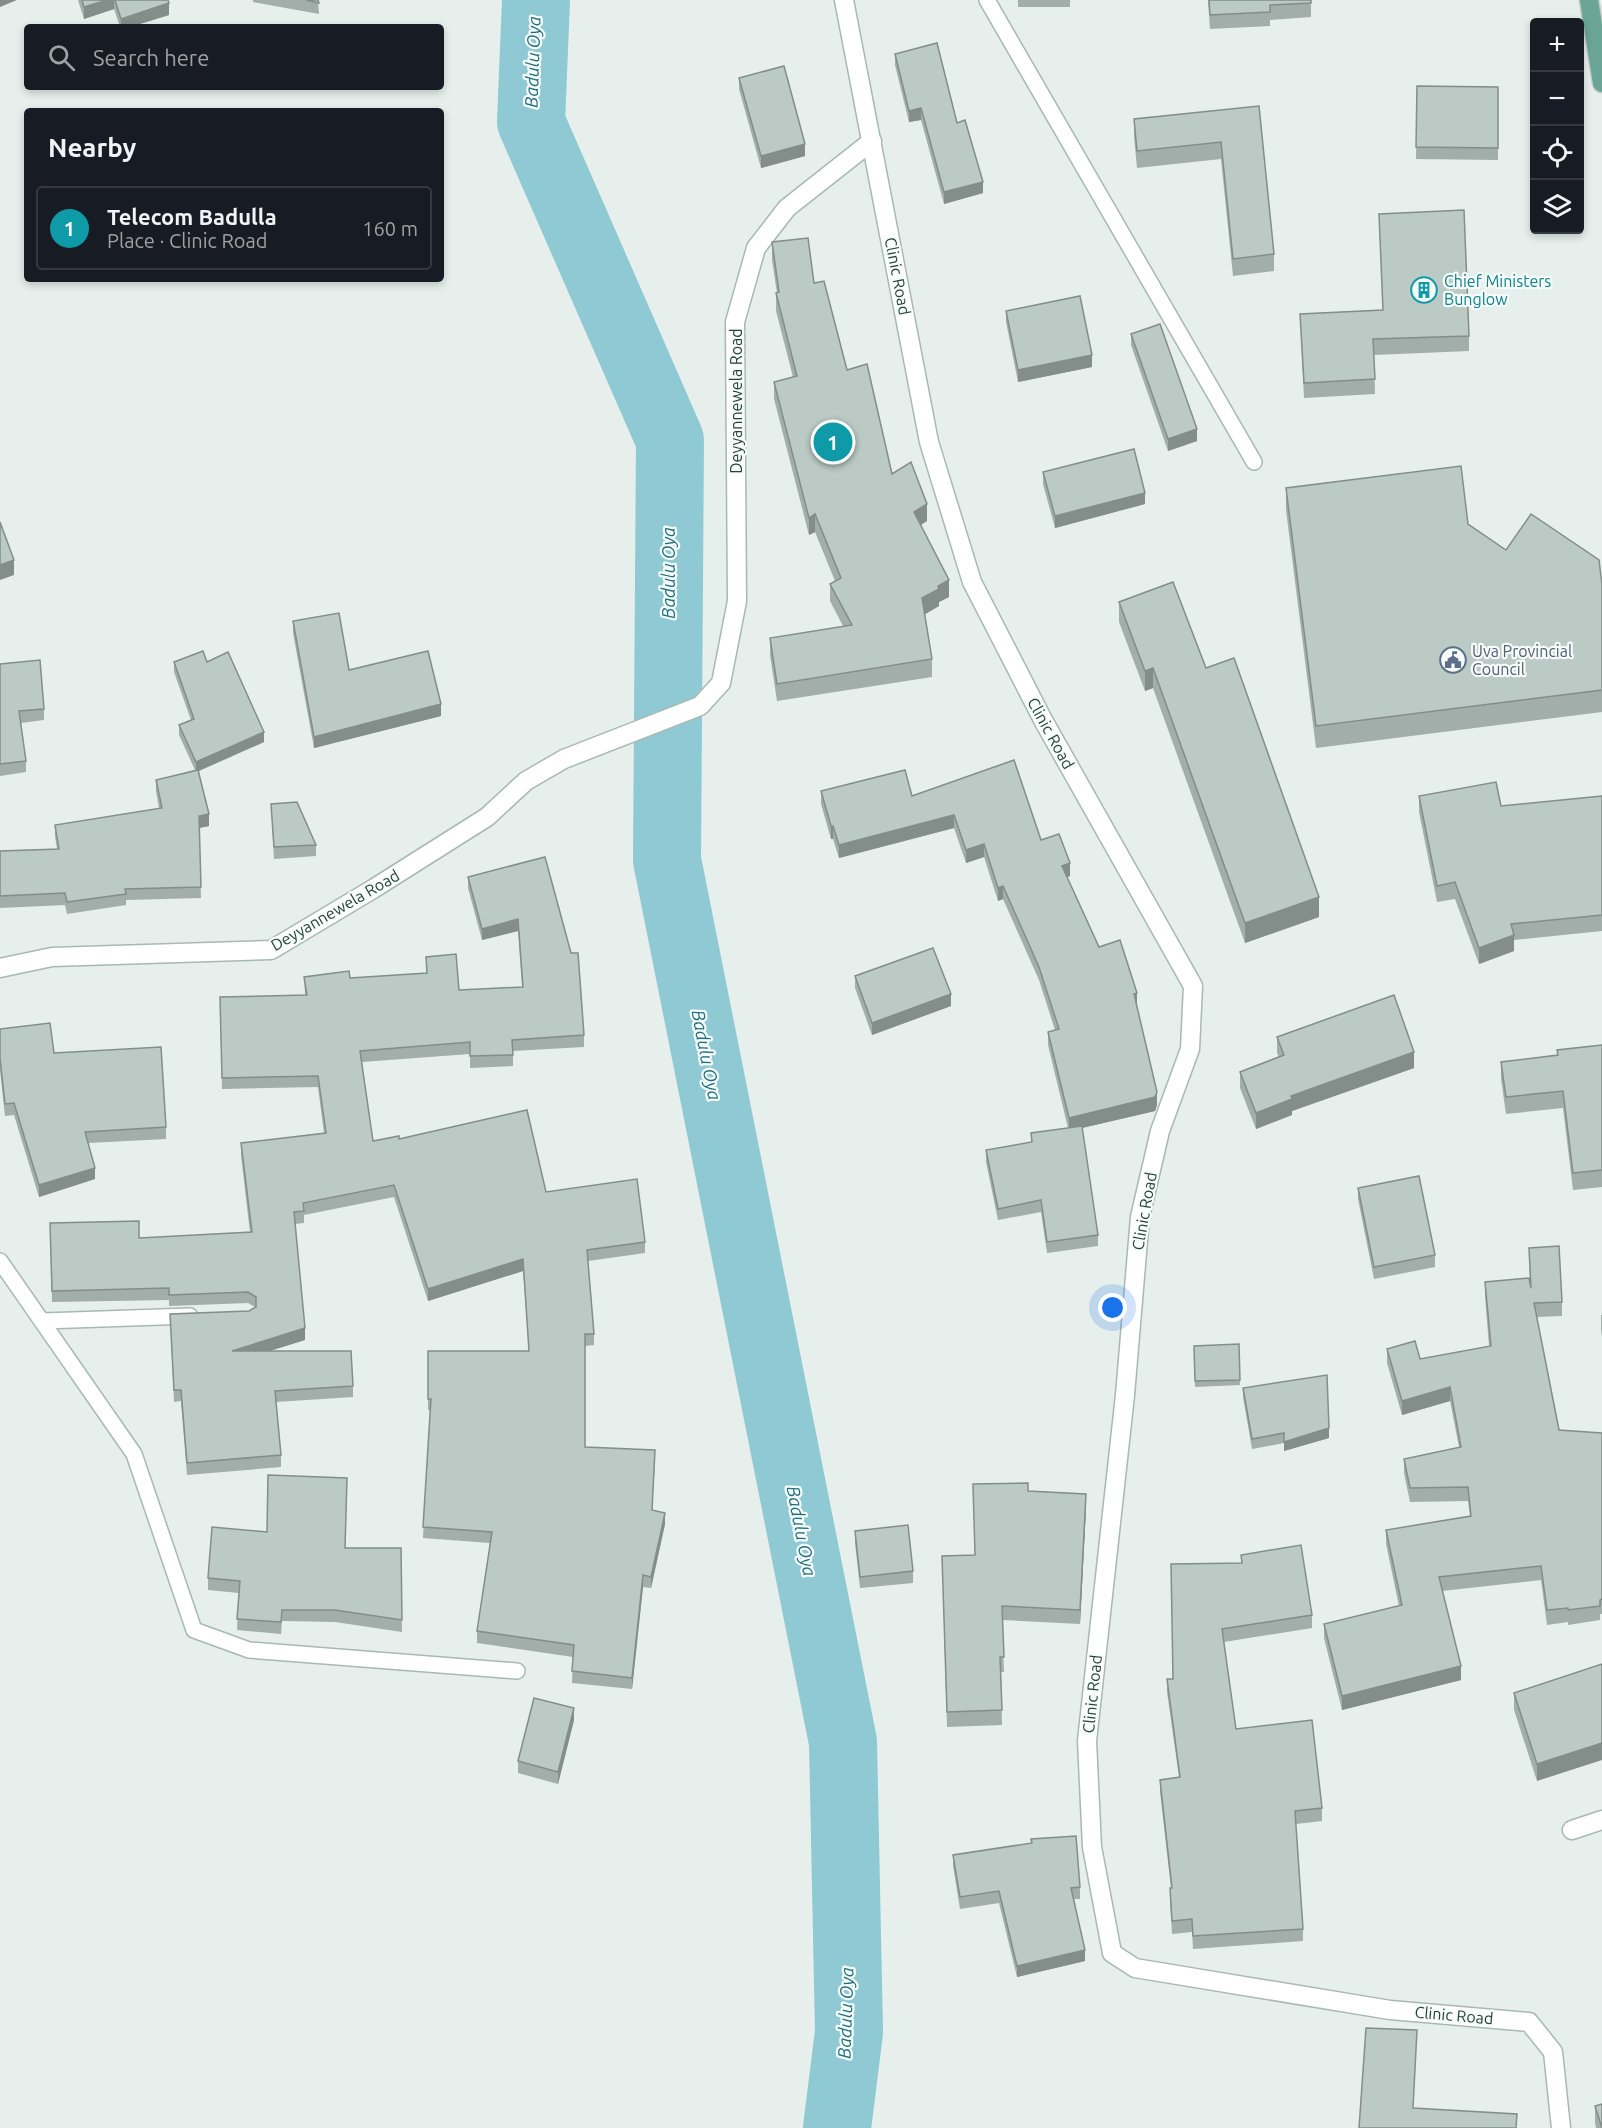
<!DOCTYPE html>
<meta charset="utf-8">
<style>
body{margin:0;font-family:Ubuntu,sans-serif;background:#242831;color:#f1f3f6}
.controls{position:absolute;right:18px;top:18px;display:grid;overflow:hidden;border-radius:6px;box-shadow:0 3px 9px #0003}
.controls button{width:54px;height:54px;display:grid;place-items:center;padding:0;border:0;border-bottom:2px solid #363941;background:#171b24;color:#f1f3f6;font:30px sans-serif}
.you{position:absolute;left:1113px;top:1308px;width:21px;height:21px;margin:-15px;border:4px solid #fff;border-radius:50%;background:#1a73e8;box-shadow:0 0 0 9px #1a73e833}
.badge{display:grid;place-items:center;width:39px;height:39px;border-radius:50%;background:#db2777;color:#fff;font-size:20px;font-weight:700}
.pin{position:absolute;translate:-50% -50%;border:3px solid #fff;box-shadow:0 2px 6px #0006}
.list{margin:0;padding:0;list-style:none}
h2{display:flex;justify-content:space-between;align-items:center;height:78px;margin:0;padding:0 24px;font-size:26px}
h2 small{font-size:20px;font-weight:400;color:#9ea1a6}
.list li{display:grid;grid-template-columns:39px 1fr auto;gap:18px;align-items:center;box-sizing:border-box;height:84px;margin:0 12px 12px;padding:0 12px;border:2px solid #363941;border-radius:6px}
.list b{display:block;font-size:22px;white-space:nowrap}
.list p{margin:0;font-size:20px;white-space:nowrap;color:#9ea1a6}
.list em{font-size:20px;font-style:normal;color:#9ea1a6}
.icon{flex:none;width:33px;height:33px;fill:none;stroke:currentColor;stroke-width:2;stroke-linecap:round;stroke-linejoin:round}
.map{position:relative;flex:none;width:1602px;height:2128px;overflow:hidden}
.search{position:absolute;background:#171b24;box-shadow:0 3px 9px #0003;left:24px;top:24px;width:420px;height:66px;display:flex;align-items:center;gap:15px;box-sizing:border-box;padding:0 21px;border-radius:6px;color:#9ea1a6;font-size:22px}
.panel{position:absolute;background:#171b24;box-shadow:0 3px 9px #0003;left:24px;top:108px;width:420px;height:174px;border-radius:6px}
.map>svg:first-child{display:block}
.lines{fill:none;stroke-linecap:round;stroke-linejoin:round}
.river{stroke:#8ec9d4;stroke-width:68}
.service-casing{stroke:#a8b8b2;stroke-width:18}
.minor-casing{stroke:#a8b8b2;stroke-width:21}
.tertiary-casing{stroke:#a8b8b2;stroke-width:21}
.primary-casing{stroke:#c2cac8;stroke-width:21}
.service{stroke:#fff;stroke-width:15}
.minor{stroke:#fff;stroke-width:18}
.tertiary{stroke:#fff;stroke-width:18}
.primary{stroke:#6aa596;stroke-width:18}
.wall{fill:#a1aea9}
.shaded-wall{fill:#838d89}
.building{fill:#bbcac4;stroke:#838d89;stroke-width:1.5}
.labels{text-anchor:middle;stroke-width:4.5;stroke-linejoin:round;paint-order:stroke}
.street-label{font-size:16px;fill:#24423a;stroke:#f7fbf9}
.culture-label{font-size:16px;fill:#0d838f;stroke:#f7fbf9;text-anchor:start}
.service-label{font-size:16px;fill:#4e5e75;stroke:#f7fbf9;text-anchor:start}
.water-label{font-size:18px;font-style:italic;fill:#1c6f80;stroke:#f7fbf9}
</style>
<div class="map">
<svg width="1602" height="2128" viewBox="0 0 1602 2128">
<rect width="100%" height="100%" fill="#e6efeb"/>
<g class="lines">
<!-- river -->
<polyline class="river" points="536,0 531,122 670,440 667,860 843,1742 849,2032 837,2128"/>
<!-- service casing -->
<g class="service-casing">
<g id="service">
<polyline points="987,0 1254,462"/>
<polyline points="0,1261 134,1454 194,1630 249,1650 517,1671"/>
<polyline points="43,1321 190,1316"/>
</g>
</g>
<!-- minor casing -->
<g class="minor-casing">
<polyline id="minor" points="1572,1830 1602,1820"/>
</g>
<!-- tertiary casing -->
<g class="tertiary-casing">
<g id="tertiary">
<polyline points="844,0 929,442 972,582 1043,720 1193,986 1190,1049 1160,1131 1140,1217 1125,1395 1087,1741 1092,1847 1112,1953 1135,1968 1390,2010 1529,2022 1553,2052 1561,2128"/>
<polyline points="0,968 52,957 271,950 373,889 487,817 526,781 564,759 700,706 721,683 737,601 735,322 756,248 787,208 872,141"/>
</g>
</g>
<!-- primary casing -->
<g class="primary-casing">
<polyline id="primary" points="1589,0 1602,83"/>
</g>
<!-- service -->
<use href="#service" class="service"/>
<!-- minor -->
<use href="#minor" class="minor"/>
<!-- tertiary -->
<use href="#tertiary" class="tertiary"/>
<!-- primary -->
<use href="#primary" class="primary"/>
</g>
<!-- wall -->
<g class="wall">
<polygon points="78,0 168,0 169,15 130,27 120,27 114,9 84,19"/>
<polygon points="253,0 318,0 319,14 253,2"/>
<rect x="1018" y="0" width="52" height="7"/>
<polygon points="1208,0 1311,0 1311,17 1270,20 1270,26 1210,29"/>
<polygon points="895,54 983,193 944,204 921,120 909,122 895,65"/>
<polygon points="739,78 805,156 761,168 739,89"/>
<polygon points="1417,86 1498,87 1498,160 1416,159"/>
<polygon points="1259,106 1274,254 1274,271 1233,276 1221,159 1137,168 1134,136 1134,119"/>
<polygon points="1379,214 1469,336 1469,351 1374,355 1375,394 1304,398 1300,314 1383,310"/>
<polygon points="772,242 814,283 847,370 892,474 927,521 921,525 949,597 939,602 939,606 925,614 932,659 932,677 777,701 770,655 770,638 843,626 830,601 830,584 835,581 815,532 809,535 774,399 774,382 793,377 776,311 776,293 777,293 772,260"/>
<polygon points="1006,311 1092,367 1018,382 1006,322"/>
<polygon points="1131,334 1197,441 1168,451 1131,345"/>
<polygon points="1043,472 1145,504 1055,528 1043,484"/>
<polygon points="1286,488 1468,524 1506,550 1602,585 1602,712 1316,748 1286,510"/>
<polygon points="1119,602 1319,917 1245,943 1153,688 1145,691 1119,622"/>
<polygon points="293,621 349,670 441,716 314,748 293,633"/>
<polygon points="174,662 207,662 264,742 199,771 209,826 199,828 201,898 126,900 126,905 67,914 65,905 0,908 0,851 57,849 55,836 55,825 159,808 156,791 156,780 195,770 179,735 179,725 191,720 174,672"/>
<polygon points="0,664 44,709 44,720 21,723 26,761 26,772 0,776"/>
<polygon points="821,791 912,796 1041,840 1070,876 1067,877 1099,947 1137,1007 1157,1105 1155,1111 1082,1128 1098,1235 1098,1246 1047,1253 1041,1212 998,1220 986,1162 986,1150 1031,1142 1031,1133 1068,1128 1048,1045 1048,1032 1055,1030 1039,980 1003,899 998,901 984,857 966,863 954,828 839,858 833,839 831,839 821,804"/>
<polygon points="1419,796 1501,806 1602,796 1602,931 1514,940 1514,951 1479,964 1455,899 1437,902 1419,812"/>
<polygon points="271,804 316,845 316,856 274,859"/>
<polygon points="545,857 584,1035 584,1047 513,1051 513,1066 470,1068 470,1054 362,1062 373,1141 399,1139 546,1192 645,1242 645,1253 588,1261 594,1334 594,1345 585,1346 585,1447 655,1461 652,1510 665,1524 651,1588 643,1587 632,1689 572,1683 573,1657 477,1643 477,1631 490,1543 423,1538 430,1410 428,1410 428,1351 529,1351 523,1271 428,1301 394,1197 304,1215 304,1223 295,1224 305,1340 268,1351 353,1386 353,1397 276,1402 281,1455 281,1467 187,1475 181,1401 174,1402 170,1314 249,1311 255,1307 248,1303 169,1306 169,1300 52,1302 50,1223 139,1238 250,1233 241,1155 241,1143 324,1133 318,1087 222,1089 220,997 305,995 304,977 350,978 426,973 426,957 459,990 522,987 518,931 482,940 468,888 468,877"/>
<polygon points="855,976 951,1006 872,1035 855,988"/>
<polygon points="0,1029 54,1053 166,1127 166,1139 88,1143 95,1179 39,1197 14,1115 5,1116 0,1070"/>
<polygon points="1277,1037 1414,1068 1292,1111 1292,1115 1256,1129 1240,1088 1240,1072 1279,1057 1277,1053"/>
<polygon points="1602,1045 1602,1187 1573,1190 1563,1108 1506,1114 1501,1079 1501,1062 1557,1055 1557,1050"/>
<polygon points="1358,1188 1435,1255 1435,1267 1374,1279 1358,1199"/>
<polygon points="1529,1248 1562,1302 1562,1316 1537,1317 1559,1430 1602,1433 1602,1614 1600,1614 1600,1620 1568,1625 1568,1622 1547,1625 1541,1580 1442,1591 1461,1680 1342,1710 1324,1638 1324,1624 1399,1606 1386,1544 1386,1530 1470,1516 1468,1501 1410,1502 1404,1473 1404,1459 1459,1447 1450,1401 1402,1415 1387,1363 1387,1349 1420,1359 1489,1346 1485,1296 1485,1282 1530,1283"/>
<polygon points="1601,1315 1602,1315 1602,1337 1601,1329"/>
<polygon points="1194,1346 1240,1380 1240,1385 1195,1387"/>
<polygon points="1243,1388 1329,1438 1284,1451 1284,1443 1252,1449 1243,1397"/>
<polygon points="1028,1491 1086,1508 1080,1624 1002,1620 1004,1672 1001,1672 1002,1725 947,1727 942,1556 974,1555"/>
<polygon points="855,1531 913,1571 913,1583 860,1588 855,1543"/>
<polygon points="345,1548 401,1548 402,1632 335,1622 282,1621 281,1634 237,1630 239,1593 208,1590 208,1578"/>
<polygon points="1241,1555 1312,1615 1312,1628 1224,1642 1236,1729 1322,1808 1322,1821 1296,1824 1303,1929 1303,1941 1193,1949 1192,1932 1172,1934 1170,1901 1170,1888 1171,1888 1160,1792 1160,1780 1179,1777 1167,1692 1167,1679 1173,1679 1241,1563"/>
<polygon points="1602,1664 1537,1781 1514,1710 1514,1693"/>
<polygon points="574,1720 558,1784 518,1773 518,1761"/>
<polygon points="953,1855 1080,1887 1080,1899 1074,1899 1085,1961 1017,1977 999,1903 960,1909 953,1866"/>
<polygon points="1595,2106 1602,2128 1596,2128 1595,2123"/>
</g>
<!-- shaded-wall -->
<g class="shaded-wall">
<polygon points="0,0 17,0 0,7"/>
<polygon points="107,0 114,0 114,9 84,19 84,7"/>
<polygon points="169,3 169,15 130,27 121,27 121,19"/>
<polygon points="921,108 921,120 909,122 909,111"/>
<polygon points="805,144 805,156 761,168 761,156"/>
<polygon points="983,182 983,193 944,204 944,192"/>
<polygon points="1092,355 1092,367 1018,382 1018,370"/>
<polygon points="1197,429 1197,441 1168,451 1168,439"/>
<polygon points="1145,493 1145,504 1055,528 1055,516"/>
<polygon points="927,504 927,521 914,529 914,512"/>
<polygon points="815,514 815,532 809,535 809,518"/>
<polygon points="14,560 14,575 0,580 0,565"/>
<polygon points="949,580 949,597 939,602 939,606 922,616 922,598 938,586"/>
<polygon points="1153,668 1153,688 1145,691 1145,671"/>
<polygon points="441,704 441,716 314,748 314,737"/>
<polygon points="264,732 264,742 196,772 196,762"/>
<polygon points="209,814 209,826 199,828 199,816"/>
<polygon points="954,815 954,828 839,858 839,845"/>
<rect x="831" y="826" width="2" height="13"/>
<polygon points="984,844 984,857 966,863 966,850"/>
<polygon points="1070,863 1070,876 1062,879 1062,866"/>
<polygon points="1003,886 1003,899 998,901 998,888"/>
<polygon points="1319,897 1319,917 1245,943 1245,923"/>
<polygon points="518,919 518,931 482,940 482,929"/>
<polygon points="1514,935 1514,951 1479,964 1479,948"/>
<polygon points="1137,993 1137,1007 1134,994"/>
<polygon points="951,994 951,1006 872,1035 872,1023"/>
<polygon points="1414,1052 1414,1068 1292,1111 1292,1115 1256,1129 1256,1113 1291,1096"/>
<polygon points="1157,1092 1157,1105 1155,1111 1069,1131 1069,1118"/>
<polygon points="95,1168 95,1179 39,1197 39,1185"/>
<polygon points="523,1259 523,1271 428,1301 428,1289"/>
<polygon points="305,1328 305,1340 232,1363 232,1351"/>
<polygon points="1450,1387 1450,1401 1402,1415 1402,1401"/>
<polygon points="1329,1428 1329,1438 1284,1451 1284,1442"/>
<polygon points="1086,1494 1086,1508 1080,1624 1080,1610"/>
<polygon points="665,1513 665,1524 651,1588 651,1577"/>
<polygon points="643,1575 643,1587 632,1689 632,1678"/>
<polygon points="1461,1666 1461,1680 1342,1710 1342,1696"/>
<polygon points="574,1708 574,1720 558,1784 558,1772"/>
<polygon points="1602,1743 1602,1760 1537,1781 1537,1764"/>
<polygon points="1085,1950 1085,1961 1017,1977 1017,1966"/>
</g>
<!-- building -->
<g class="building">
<polygon points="82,0 107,0 84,7"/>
<polygon points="115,0 168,0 169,3 121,19"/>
<polygon points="306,0 318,0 319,3"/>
<polygon points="1209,0 1311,0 1311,3 1270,5 1270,12 1210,15"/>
<polygon points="937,43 957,123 965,120 983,182 944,192 921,108 909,111 895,54"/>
<polygon points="784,66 805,144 761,156 739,78"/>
<polygon points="1417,86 1498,87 1498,148 1416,147"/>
<polygon points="1259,106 1274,254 1233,259 1221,142 1137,151 1134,119"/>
<polygon points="1464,210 1469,336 1373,339 1375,379 1304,383 1300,314 1383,310 1379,214"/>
<polygon points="808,238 814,283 824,281 847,370 867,364 892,474 911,462 927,504 914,512 949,580 938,586 939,589 922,598 932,659 777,684 770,638 852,625 830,584 841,578 815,514 809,518 774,382 797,376 776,293 779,292 772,242"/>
<polygon points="1080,296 1092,355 1018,370 1006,311"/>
<polygon points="1160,324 1197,429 1168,439 1131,334"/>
<polygon points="1134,449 1145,493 1055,516 1043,472"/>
<polygon points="1461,466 1468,524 1506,550 1531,514 1599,560 1602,585 1602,690 1316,726 1286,488"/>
<polygon points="0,522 14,560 0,565"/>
<polygon points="1173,582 1206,668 1234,658 1319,897 1245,923 1153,668 1145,671 1119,602"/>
<polygon points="339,613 349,670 428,651 441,704 314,737 293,621"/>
<polygon points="203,651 207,662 228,652 264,732 196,762 179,725 194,719 174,662"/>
<polygon points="40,660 44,709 19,711 26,761 0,764 0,664"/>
<polygon points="1014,760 1041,840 1059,834 1070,863 1062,866 1099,947 1120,940 1137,993 1134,994 1157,1092 1155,1097 1069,1118 1048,1032 1059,1029 1039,967 1003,886 998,888 984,844 966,850 954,815 839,845 833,826 831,826 821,791 905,770 912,796"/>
<polygon points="198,770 209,814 199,816 201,887 125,889 126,894 67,902 65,893 0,896 0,851 59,849 55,825 162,808 156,780"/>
<polygon points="1496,782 1501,806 1602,796 1602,915 1511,924 1514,935 1479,948 1455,882 1437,886 1419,796"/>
<polygon points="297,802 316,845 274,847 271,804"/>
<polygon points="545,857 571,953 578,953 584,1035 512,1040 513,1055 470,1056 470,1042 360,1051 373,1141 399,1136 399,1139 527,1110 546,1192 637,1179 645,1242 587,1250 594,1334 585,1334 585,1447 655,1450 652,1510 665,1513 651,1577 643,1575 632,1678 572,1671 574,1645 477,1631 492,1532 423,1527 431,1399 428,1399 428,1351 529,1351 523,1259 428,1289 394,1185 303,1203 304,1211 294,1212 305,1328 232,1351 351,1351 353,1386 275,1391 281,1455 187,1463 181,1390 174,1390 170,1314 249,1311 256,1307 256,1297 248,1292 169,1295 169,1288 52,1291 50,1223 139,1221 139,1238 252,1232 241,1143 326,1133 318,1076 222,1078 220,997 307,995 304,977 349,971 350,978 427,973 426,957 456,954 459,990 523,987 518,919 482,929 468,877"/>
<polygon points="933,948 951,994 872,1023 855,976"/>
<polygon points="1394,995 1414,1052 1291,1096 1292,1099 1256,1113 1240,1072 1284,1055 1277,1037"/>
<polygon points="50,1023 54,1053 161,1047 166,1127 85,1132 95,1168 39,1185 14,1103 5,1104 0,1058 0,1029"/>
<polygon points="1602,1045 1602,1170 1573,1173 1563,1091 1506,1097 1501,1062 1558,1055 1557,1050"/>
<polygon points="1082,1126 1098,1235 1047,1242 1041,1200 998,1209 986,1150 1032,1142 1031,1133"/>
<polygon points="1419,1176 1435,1255 1374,1267 1358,1188"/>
<polygon points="1559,1246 1562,1302 1534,1303 1559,1430 1602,1433 1602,1599 1600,1600 1600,1606 1568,1610 1568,1608 1547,1610 1541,1566 1439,1577 1461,1666 1342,1696 1324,1624 1402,1605 1386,1530 1471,1516 1468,1487 1410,1488 1404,1459 1461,1447 1450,1387 1402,1401 1387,1349 1415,1341 1420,1359 1491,1346 1485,1282 1529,1278 1531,1288 1529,1248"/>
<polygon points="1239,1344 1240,1380 1195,1381 1194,1346"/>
<polygon points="1327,1375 1329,1428 1284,1442 1284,1433 1252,1439 1243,1388"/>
<polygon points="268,1475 347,1478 345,1548 401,1548 402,1620 335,1610 282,1610 281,1622 237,1619 240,1581 208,1578 212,1527 267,1532"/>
<polygon points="1028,1483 1028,1491 1086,1494 1080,1610 1002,1606 1004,1657 1000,1657 1002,1710 947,1712 942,1556 975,1555 973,1484"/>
<polygon points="908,1525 913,1571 860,1577 855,1531"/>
<polygon points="1301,1545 1312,1615 1222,1629 1236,1729 1312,1720 1322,1808 1295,1811 1303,1929 1193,1936 1192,1919 1172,1921 1170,1888 1172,1888 1160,1780 1180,1777 1167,1679 1173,1679 1171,1564 1242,1563 1241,1555"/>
<polygon points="1602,1664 1602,1743 1537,1764 1514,1693"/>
<polygon points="534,1698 574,1708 558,1772 518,1761"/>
<polygon points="1076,1836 1080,1887 1071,1888 1085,1950 1017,1966 999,1891 960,1897 953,1855 1032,1843 1031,1839"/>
<polygon points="1366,2028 1417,2030 1413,2108 1517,2114 1516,2128 1359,2128"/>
<polygon points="1602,2104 1602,2128 1595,2106"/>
</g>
<!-- icons -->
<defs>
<g id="building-ring" transform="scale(1.35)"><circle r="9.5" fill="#f7fbf9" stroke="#0f9aa8" stroke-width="1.5"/><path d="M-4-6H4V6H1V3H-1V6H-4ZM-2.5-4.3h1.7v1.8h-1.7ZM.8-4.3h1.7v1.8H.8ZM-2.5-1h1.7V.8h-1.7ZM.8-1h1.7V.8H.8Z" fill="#0f9aa8"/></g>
<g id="civic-ring" transform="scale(1.35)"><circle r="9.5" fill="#f7fbf9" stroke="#5c6f8a" stroke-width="1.5"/><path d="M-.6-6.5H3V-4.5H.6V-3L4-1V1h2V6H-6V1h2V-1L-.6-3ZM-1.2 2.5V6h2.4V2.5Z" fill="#5c6f8a"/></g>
</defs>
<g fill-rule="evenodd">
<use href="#building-ring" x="1424" y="290"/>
<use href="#civic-ring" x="1453" y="660"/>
</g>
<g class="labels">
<!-- street labels -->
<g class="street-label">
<text transform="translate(898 276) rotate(79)" y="6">Clinic Road</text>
<text transform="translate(736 401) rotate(-90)" y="6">Deyyannewela Road</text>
<text transform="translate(1051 733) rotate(61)" y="6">Clinic Road</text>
<text transform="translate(335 910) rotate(-30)" y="6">Deyyannewela Road</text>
<text transform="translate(1144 1211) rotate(-80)" y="6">Clinic Road</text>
<text transform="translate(1092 1694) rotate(-84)" y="6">Clinic Road</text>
<text transform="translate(1454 2015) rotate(5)" y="6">Clinic Road</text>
</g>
<!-- culture labels -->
<g class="culture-label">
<text x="1444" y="287">Chief Ministers<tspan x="1444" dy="18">Bunglow</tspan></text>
</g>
<!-- service labels -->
<g class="service-label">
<text x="1472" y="657">Uva Provincial<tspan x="1472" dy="18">Council</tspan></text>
</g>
<!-- water labels -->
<g class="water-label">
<text transform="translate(533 62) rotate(-88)" y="6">Badulu Oya</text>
<text transform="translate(669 573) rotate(-90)" y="6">Badulu Oya</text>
<text transform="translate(706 1055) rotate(79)" y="6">Badulu Oya</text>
<text transform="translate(801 1531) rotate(79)" y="6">Badulu Oya</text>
<text transform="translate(846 2013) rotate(-88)" y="6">Badulu Oya</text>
</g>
</g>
</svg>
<div class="controls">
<button>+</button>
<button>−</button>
<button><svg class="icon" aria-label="locate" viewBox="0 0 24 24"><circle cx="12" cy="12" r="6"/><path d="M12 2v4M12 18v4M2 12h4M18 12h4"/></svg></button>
<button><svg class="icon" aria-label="layers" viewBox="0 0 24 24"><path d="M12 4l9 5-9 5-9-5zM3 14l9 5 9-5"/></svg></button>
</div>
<div class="you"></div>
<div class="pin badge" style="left:833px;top:442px;background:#0f9aa8">1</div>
<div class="search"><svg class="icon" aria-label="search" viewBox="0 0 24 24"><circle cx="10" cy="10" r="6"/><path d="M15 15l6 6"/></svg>Search here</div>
<section class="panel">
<h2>Nearby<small></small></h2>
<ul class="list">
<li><span class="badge" style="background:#0f9aa8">1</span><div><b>Telecom Badulla</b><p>Place · Clinic Road</p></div><em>160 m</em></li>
</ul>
</section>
</div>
